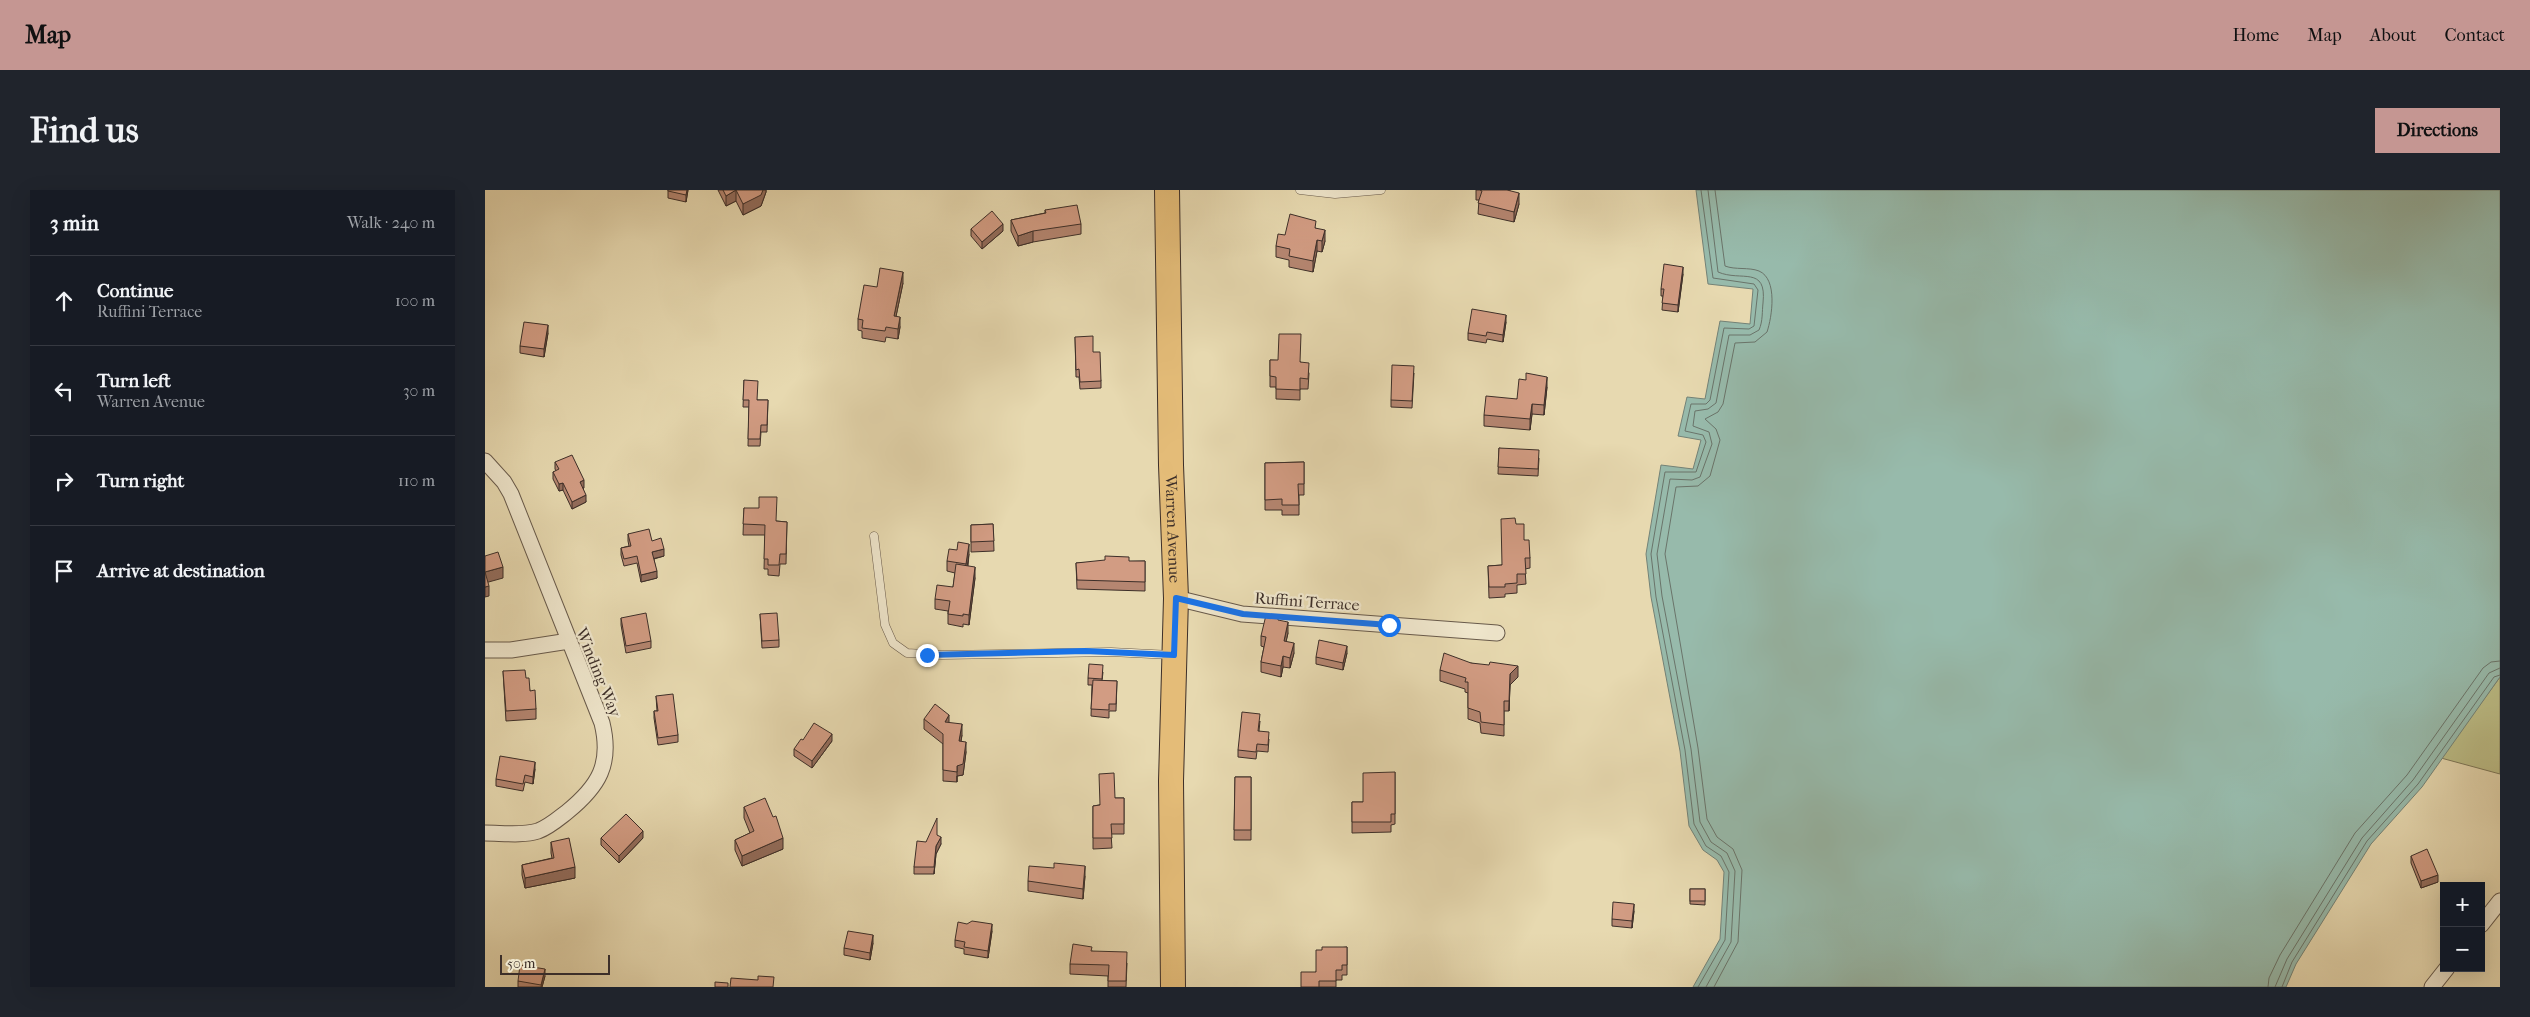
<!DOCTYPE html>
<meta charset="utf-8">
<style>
body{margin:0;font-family:"IM FELL French Canon",serif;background:#20242c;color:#f1f3f6}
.controls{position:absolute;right:15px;bottom:15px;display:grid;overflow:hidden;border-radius:0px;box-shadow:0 5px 20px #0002}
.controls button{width:45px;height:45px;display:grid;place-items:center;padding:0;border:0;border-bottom:1px solid #363941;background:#171b24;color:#f1f3f6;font:25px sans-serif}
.scale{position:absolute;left:15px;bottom:12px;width:110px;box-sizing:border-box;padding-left:5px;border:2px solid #3d2f29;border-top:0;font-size:14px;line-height:18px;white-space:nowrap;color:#3d2f29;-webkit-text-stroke:4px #efe6cc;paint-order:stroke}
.stop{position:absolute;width:15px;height:15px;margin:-11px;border:4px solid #1a73e8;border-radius:50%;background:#fff}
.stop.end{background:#1a73e8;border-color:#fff;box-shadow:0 1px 5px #0008}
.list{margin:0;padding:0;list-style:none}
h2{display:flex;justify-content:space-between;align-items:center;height:65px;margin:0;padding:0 20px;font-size:21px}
h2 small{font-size:16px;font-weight:400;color:#9ea1a6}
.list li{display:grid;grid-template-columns:32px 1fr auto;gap:15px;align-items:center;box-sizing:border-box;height:90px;padding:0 20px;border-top:1px solid #363941}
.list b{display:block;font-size:19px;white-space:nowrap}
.list p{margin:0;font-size:16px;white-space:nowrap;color:#9ea1a6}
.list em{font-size:16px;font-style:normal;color:#9ea1a6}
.icon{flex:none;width:28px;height:28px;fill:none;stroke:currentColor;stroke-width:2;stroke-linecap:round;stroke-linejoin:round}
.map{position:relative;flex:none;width:2015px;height:797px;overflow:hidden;border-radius:0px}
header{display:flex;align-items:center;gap:30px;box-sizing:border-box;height:70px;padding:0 25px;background:#c59692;color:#111}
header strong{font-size:24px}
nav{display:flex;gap:28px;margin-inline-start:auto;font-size:18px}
.intro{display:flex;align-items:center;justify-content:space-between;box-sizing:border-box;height:120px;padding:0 30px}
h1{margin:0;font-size:35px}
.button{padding:12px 22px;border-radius:0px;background:#c59692;color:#111;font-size:18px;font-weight:700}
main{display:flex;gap:30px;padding:0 30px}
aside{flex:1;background:#171b24;border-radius:0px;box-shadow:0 5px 20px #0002}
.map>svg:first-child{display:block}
.green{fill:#bcbd86;stroke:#7c7658}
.water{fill:#97baab;stroke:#738277}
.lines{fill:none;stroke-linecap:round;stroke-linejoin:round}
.shore{stroke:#6a746a;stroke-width:1}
.service-casing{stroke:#685a4b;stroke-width:9}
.minor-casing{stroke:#685a4b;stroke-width:17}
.primary-casing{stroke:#3d2f29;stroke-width:26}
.service{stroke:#efe6cc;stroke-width:8}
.minor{stroke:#efe6cc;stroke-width:15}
.primary{stroke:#e4bc78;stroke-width:24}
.wall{fill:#b58671;stroke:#3d2f29}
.shaded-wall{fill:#936d5c;stroke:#3d2f29}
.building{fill:#d29c83;stroke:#3d2f29}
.route{stroke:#1a73e8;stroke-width:6}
.labels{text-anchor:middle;stroke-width:4.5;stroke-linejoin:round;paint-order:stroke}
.street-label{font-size:16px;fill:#3d2f29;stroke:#efe6cc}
</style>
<header>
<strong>Map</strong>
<nav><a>Home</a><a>Map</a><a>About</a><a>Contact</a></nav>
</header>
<div class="intro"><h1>Find us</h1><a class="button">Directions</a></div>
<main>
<aside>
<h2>3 min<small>Walk · 240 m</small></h2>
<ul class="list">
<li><svg class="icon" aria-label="ahead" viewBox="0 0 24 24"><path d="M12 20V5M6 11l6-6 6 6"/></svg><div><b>Continue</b><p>Ruffini Terrace</p></div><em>100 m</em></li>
<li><svg class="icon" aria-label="left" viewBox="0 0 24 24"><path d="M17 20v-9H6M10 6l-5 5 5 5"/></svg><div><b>Turn left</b><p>Warren Avenue</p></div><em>30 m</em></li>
<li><svg class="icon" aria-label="right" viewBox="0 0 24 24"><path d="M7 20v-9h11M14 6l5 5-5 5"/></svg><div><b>Turn right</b></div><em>110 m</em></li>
<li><svg class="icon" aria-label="arrive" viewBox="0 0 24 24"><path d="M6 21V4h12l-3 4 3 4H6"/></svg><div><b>Arrive at destination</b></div></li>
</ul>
</aside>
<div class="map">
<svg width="2015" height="797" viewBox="0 0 2015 797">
<rect width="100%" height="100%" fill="#e7d9b0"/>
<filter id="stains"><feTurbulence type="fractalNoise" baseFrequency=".004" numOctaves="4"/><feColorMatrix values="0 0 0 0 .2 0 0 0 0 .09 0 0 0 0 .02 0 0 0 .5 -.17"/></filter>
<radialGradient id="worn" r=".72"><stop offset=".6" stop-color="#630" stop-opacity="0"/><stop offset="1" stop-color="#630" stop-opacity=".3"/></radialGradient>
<!-- green -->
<polygon class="green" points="2015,487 2015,584 1956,568"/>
<!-- water -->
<polygon class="water" points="1211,0 2015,0 2015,487 1937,597 1886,654 1811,774 1801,797 1208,797 1235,749 1239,682 1232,670 1218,660 1204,636 1195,561 1166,407 1161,364 1176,275 1208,279 1216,250 1193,246 1202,207 1220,209 1235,131 1265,134 1268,99 1223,94"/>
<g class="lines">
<!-- shore -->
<g class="shore">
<polyline points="1213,797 1240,750 1244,682 1236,666 1221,656 1209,634 1200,560 1171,407 1166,364 1180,282 1211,282 1221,252 1218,245 1200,241 1206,214 1221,214 1225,210 1239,138 1264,139 1269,136 1273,100 1269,94 1228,88 1216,0"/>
<path d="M 1221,797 L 1246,752 L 1250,681 L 1242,663 L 1226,652 L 1215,632 L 1206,559 L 1177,406 L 1172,364 L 1185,289 L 1207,290 L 1215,287 L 1227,254 L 1224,242 L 1208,236 L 1210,221 L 1223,219 L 1231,213 L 1244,145 L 1265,145 L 1274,140 C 1278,131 1277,121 1278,113 C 1282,75 1256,92 1233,82 L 1223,0"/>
<path d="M 1229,797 L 1253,752 L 1257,680 L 1248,659 L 1232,647 L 1222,629 L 1213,558 L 1180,364 L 1191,297 L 1213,296 L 1225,286 L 1235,250 L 1231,239 L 1220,229 L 1233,222 L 1238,214 L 1250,153 L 1270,152 L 1282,142 C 1287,127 1293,89 1274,81 C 1264,77 1250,80 1240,76 L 1230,0"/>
<polyline points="1783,797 1784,788 1795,765 1870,643 1922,585 1998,478 2006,472 2015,471"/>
<polyline points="1790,797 1802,769 1877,648 1928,590 2004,483 2015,478"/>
<polyline points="1797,797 1807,772 1882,651 1933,594 2009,487 2015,485"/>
</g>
<!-- service casing -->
<g class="service-casing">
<g id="service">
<polyline points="815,0 850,4 896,0"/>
<polyline points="389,346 400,435 408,453 422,463 457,465 626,462 687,465"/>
</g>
</g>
<!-- minor casing -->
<g class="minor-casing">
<g id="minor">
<path d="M 0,271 L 19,292 L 26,304 L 117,533 C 127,574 114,596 82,622 C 73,629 64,637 53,641 C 37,646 17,643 0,643"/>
<polyline points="691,408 757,424 1012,443"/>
<polyline points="0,460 26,460 84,451"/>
<polyline points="1996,735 2015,711"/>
<polyline points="1947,797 1962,778"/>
</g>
</g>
<!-- primary casing -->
<g class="primary-casing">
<g id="primary">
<path id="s1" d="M 682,0 L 686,275 L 691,408 L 686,591 L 688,797"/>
</g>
</g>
<!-- service -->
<use href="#service" class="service"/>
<!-- minor -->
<use href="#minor" class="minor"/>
<!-- primary -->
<use href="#primary" class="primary"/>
</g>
<!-- wall -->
<g class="wall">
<polygon points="183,0 203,0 201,12 183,8"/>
<polygon points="233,0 281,0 281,2 276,16 258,25 251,11 241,16"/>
<polygon points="991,0 1025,0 1025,1 1034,14 1029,32 993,24 994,10 991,10"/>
<polygon points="560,20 596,34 596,44 548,52 533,56 526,41 526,30 560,23"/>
<polygon points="831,38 840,51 837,62 832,61 828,82 804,77 804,70 791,67 791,56 800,45"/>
<polygon points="486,39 518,41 497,59 486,46"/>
<polygon points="1198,84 1193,122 1177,120 1178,106 1176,106 1176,99"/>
<polygon points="418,93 411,126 415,137 413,149 401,147 400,152 377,148 377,141 373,140 373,129 392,97"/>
<polygon points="1021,132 1018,152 1002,149 1001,153 983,150 983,143"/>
<polygon points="63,143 59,167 35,163 35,156"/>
<polygon points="590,147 608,162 616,191 616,198 595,199 594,187 591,187"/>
<polygon points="785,170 816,172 824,183 823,199 815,199 815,210 791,209 791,197 785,197"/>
<polygon points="929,183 927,218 906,217 906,210"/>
<polygon points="259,190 272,210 283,210 282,242 276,242 275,256 263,256 264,217 258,217"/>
<polygon points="1062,197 1059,225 1047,224 1045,240 999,236 999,225 1032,209"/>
<polygon points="1014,258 1054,268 1053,286 1013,284"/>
<polygon points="70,272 99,298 98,298 101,312 87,319 78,300 74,301 68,289 68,282 71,281 70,279"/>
<polygon points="819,272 819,305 814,305 814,325 797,325 797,320 780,320 780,273"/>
<polygon points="259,318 291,331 302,332 301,374 295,374 294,386 283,385 283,379 279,379 280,345 258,345"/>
<polygon points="508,334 509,361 486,362 486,335"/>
<polygon points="1031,334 1039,350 1045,368 1045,378 1040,379 1041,394 1032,395 1032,403 1020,404 1020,407 1004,408 1003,376 1017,375"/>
<polygon points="143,344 167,351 179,366 169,369 172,388 156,392 152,373 139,376 136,365 136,358 144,356 143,351"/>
<polygon points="484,364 483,376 490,388 484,435 478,434 478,437 463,434 463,421 450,419 450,409 468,397 470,383 462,381 462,371"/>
<polygon points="660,371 660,401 592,399 591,373"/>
<polygon points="275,424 294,450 294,457 277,458"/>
<polygon points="136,428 166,451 166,458 141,463 136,435"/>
<polygon points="793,430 803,443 801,451 809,463 805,478 798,477 796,487 776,482 776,472 779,457 776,456 776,446"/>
<polygon points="862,463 858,480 831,474 831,467"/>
<polygon points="986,473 1033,487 1025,495 1024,521 1019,521 1019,546 996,543 995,533 983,529 983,503 980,502 980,499 955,491 955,480"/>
<polygon points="18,481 41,488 51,519 51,529 21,531"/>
<polygon points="618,482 617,491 632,491 631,521 624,521 624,528 606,526 607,495 603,495 603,488"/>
<polygon points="171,506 193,545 193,552 173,555 169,528 169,521 172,521"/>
<polygon points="439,529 464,533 477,545 476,551 481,562 478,585 472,586 472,592 458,591 458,554 439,539"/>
<polygon points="775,531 774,541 784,549 783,562 772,561 771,569 753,567 753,560"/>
<polygon points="318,550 347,551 327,578 309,566 309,559"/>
<polygon points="50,579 48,594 40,592 38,601 11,596 11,589"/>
<polygon points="910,582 910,634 906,635 906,642 867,643 867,612 878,612"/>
<polygon points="750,587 766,587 766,650 749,650"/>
<polygon points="630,608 639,608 639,644 626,644 627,658 608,659 608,616 614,615"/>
<polygon points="259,617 298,659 257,676 250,660 250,650 265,643 259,628"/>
<polygon points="452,645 456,654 451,664 449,684 429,684 429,677 441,652"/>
<polygon points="116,648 158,648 134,673 116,655"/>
<polygon points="66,652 90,688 40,698 37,685 37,675 67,668 66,663"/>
<polygon points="1926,666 1953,692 1936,698 1926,673"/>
<polygon points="600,686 598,709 543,701 543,691"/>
<polygon points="1205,699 1220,699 1220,715 1205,714"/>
<polygon points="1149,721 1147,738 1127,736 1127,729"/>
<polygon points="507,741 503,768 479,764 479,759 470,757 470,750"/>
<polygon points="388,753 385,770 359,765 359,758"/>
<polygon points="862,757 862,785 857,785 857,790 851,790 851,797 816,797 831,782 837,760"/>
<polygon points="607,761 642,773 641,797 623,797 623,786 585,784 585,774"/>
<polygon points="60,786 57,797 33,797 33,791"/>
</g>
<!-- shaded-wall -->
<g class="shaded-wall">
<polygon points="202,0 203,0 201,12 201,5"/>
<polygon points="251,0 251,11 241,16 241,6"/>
<polygon points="278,0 281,0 281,2 276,16 258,25 258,14"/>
<polygon points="1034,3 1034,14 1029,32 1029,22"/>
<polygon points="518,34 518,41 497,59 497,52"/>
<polygon points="840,40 840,51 837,62 837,51"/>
<polygon points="548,41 548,52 533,56 533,46"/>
<polygon points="832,50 832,61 828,82 828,71"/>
<polygon points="1198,77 1198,84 1193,122 1193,115"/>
<polygon points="418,82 418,93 409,136 409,126"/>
<polygon points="1021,125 1021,132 1018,152 1018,145"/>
<polygon points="415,127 415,137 413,149 413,139"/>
<polygon points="63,135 63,143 59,167 59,159"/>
<polygon points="1062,187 1062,197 1059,225 1059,215"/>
<polygon points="1047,214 1047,224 1045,240 1045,229"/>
<polygon points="99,290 99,298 95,299 95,292"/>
<polygon points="78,293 78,300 74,301 74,294"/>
<polygon points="101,305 101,312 87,319 87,312"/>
<polygon points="484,354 484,364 481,384 481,374"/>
<polygon points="179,359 179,366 167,369 167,362"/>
<polygon points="18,377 18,388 0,393 0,382"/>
<polygon points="490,377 490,388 484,435 484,425"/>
<polygon points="172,381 172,388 156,392 156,385"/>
<polygon points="4,396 4,406 0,407 0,397"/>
<polygon points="803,432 803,443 799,461 799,451"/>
<polygon points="809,453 809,463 805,478 805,468"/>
<polygon points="862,456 862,463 858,480 858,473"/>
<polygon points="798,466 798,477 796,487 796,476"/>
<polygon points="1033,476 1033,487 1025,495 1024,521 1025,484"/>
<polygon points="464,525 464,536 460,532"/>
<polygon points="477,534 477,545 474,562 474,551"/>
<polygon points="347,544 347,551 327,578 327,571"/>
<polygon points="481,552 481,562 478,585 472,586 472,592 472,576"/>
<polygon points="50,572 50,579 48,594 48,587"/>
<polygon points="158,641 158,648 134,673 134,666"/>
<polygon points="456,647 456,654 451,664 449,684 451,656"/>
<polygon points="298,648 298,659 257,676 257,666"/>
<polygon points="600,676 600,686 598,709 598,699"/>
<polygon points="90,677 90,688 40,698 40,688"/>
<polygon points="1953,685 1953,692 1936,698 1936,691"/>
<polygon points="1149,714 1149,721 1147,738 1147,731"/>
<polygon points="507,734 507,741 503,768 503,761"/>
<polygon points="388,745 388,753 385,770 385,763"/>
<polygon points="60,779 60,786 57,797 56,797"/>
</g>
<!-- building -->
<g class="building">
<polygon points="183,0 202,0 201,5 183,1"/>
<polygon points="238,0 278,0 276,5 258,14 251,0 241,6"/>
<polygon points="995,0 1022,0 1034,3 1029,22 993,13 997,1"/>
<polygon points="592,15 596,34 548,41 533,46 526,30 561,23 560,20"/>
<polygon points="507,21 518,34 497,52 486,39"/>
<polygon points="805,24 831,31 830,38 840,40 837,51 832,50 828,71 804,66 805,59 791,56 793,44 800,45"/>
<polygon points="1179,74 1198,77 1193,115 1177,113 1179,99 1176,99"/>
<polygon points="395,78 418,82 409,126 415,127 413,139 401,137 400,141 377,138 378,130 373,129 379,95 392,97"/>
<polygon points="987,119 1021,125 1018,145 1002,142 1001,146 983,143"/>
<polygon points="39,132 63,135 59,159 35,156"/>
<polygon points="794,144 816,144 815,172 824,173 823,189 815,188 815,200 791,199 791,187 785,186 785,170 793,170"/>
<polygon points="608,146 608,162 615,162 616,191 595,192 594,179 591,180 590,147"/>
<polygon points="907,175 929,176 927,211 906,210"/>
<polygon points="1041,183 1062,187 1059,215 1047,214 1045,229 999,225 1001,206 1032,209 1034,189 1041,190"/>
<polygon points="259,190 273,191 272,210 283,210 282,235 276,235 275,249 263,249 264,210 258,210"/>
<polygon points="1014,258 1054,260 1053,279 1013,277"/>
<polygon points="87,265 99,290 95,292 101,305 87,312 78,293 74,294 68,282 74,279 70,272"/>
<polygon points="819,272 819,294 813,294 814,315 797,315 797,309 780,310 780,273"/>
<polygon points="274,307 292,307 291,331 302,332 301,364 295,364 294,375 283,375 283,369 279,369 280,335 258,334 259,318 274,318"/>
<polygon points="1030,328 1031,334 1039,334 1039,350 1044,350 1045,368 1040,368 1041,384 1032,384 1032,393 1020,394 1020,397 1004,397 1003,376 1017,375 1016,329"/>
<polygon points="508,334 509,351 486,352 486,335"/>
<polygon points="164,339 167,351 176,348 179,359 167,362 172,381 156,385 152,366 139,369 136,358 146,356 143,344"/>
<polygon points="473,352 484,354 481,374 462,371 464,359 472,360"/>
<polygon points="13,362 18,377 0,382 4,396 0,397 0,366"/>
<polygon points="620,366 644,367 644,371 660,371 660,392 592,390 591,373 620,370"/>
<polygon points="471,374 490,377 484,425 478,424 478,426 463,424 465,411 450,409 452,395 468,397"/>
<polygon points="161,423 166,451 141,456 136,428"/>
<polygon points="292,423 294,450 277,451 275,424"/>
<polygon points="781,425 793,426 793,430 803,432 799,451 809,453 805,468 798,466 796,476 776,472 781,447 776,446"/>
<polygon points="834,450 862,456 858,473 831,467"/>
<polygon points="959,463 986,473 1004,475 1005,472 1033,476 1025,484 1024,511 1019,511 1019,535 996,532 995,522 983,518 983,492 980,492 981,488 955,480"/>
<polygon points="604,474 618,475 617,489 603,488"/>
<polygon points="40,480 41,488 44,488 45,501 50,500 51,519 21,521 18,481"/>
<polygon points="608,490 632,491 631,514 624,514 624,520 606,519"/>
<polygon points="188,504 193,545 173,548 169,521 173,521 171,506"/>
<polygon points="450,514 464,525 460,532 477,534 474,551 481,552 478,574 472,576 472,582 458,580 458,544 439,529"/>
<polygon points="757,522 775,524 773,541 784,542 783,555 772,554 771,562 753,560"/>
<polygon points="329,533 347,544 327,571 309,559 316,549 318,550"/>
<polygon points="15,566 50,572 48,587 40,585 38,594 11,589"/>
<polygon points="910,582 910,624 906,624 906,632 867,632 867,612 878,612 878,583"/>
<polygon points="629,583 630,608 639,608 639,634 626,634 627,648 608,648 608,616 615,615 614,584"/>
<polygon points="750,587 766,587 766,640 749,640"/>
<polygon points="280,608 288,627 291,626 298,648 257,666 250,650 269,641 259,617"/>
<polygon points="141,624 158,641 134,666 116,648"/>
<polygon points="452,628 452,645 456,647 451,656 449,677 429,677 432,651 441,652"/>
<polygon points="84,648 90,677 40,688 37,675 69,668 66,652"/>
<polygon points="1942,659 1953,685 1936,691 1926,666"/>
<polygon points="569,673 600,676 598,699 543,691 544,676 569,678"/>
<rect x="1205" y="699" width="15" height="12"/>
<polygon points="1128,712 1149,714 1147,731 1127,729"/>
<polygon points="487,731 507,734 503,761 479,757 480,752 470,750 473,732 482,734"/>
<polygon points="363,741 388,745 385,763 359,758"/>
<polygon points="588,754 607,757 606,761 642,762 641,791 623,791 624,775 585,774"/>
<polygon points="837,757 862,757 862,775 857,775 857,780 851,780 851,791 834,791 834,797 816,797 816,782 831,782 831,760 837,760"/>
<polygon points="35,775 60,779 56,795 33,791"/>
<polygon points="273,786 289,787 288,797 245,797 246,788 273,790"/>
<polygon points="230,792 243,793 243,797 230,797"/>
</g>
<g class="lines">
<!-- route -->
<polyline class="route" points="442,465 600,461 689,465 691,408 758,424 904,435"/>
</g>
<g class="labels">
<!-- street labels -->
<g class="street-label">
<text dy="6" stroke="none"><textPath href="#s1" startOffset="339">Warren Avenue</textPath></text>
<text transform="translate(822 411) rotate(4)" y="6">Ruffini Terrace</text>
<text transform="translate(114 482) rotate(68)" y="6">Winding Way</text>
</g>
</g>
<rect width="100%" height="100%" filter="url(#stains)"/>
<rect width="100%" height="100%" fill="url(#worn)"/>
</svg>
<div class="controls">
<button>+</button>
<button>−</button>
</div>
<div class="scale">50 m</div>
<div class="stop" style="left:904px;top:435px"></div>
<div class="stop end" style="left:442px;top:465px"></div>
</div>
</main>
